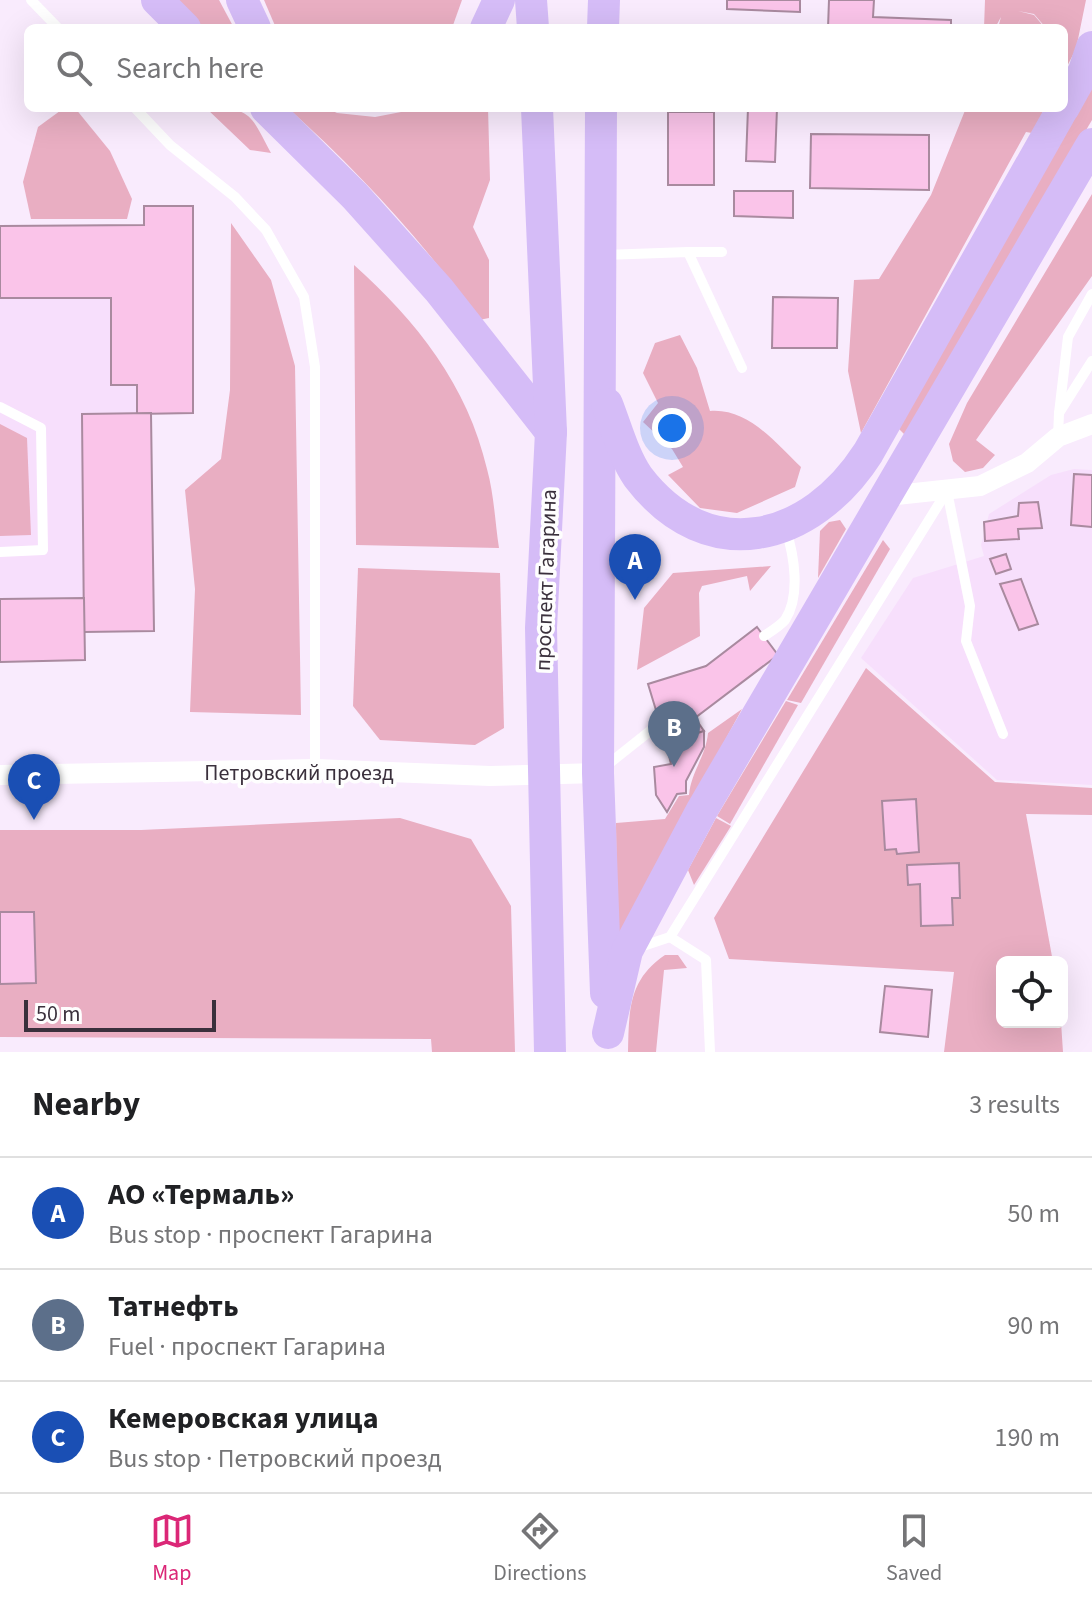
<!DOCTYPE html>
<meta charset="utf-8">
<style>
body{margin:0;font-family:"Source Sans 3",sans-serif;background:#f2f2f2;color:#202124}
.controls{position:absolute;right:24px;bottom:24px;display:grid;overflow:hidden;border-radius:12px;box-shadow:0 8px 32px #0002}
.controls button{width:72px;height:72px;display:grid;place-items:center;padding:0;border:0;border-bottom:2px solid #e0e0e0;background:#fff;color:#202124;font:40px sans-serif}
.scale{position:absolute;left:24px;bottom:20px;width:192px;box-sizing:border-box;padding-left:8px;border:4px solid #3a303c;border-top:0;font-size:22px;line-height:28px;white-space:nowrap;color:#3a303c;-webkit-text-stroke:6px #fefefe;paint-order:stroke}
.you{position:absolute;left:672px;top:428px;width:28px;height:28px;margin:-20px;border:6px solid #fff;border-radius:50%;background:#1a73e8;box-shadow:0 0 0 12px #1a73e833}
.badge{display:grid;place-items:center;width:52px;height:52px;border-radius:50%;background:#db2777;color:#fff;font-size:26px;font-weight:700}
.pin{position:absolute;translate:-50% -66px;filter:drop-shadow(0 2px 4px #0008)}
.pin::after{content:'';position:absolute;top:42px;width:28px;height:24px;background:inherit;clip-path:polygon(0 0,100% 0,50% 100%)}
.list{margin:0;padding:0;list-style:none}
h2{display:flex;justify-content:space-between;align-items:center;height:104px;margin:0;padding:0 32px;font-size:34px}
h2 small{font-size:26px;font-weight:400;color:#757577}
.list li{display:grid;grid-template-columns:52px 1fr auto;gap:24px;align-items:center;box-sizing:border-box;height:112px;padding:0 32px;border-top:2px solid #e0e0e0}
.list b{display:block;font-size:30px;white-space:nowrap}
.list p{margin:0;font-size:26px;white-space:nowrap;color:#757577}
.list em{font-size:26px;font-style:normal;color:#757577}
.icon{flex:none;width:44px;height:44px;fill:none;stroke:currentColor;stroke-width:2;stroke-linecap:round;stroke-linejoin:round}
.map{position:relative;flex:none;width:1092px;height:1052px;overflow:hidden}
.search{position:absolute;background:#fff;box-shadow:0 8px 32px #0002;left:24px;right:24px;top:24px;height:88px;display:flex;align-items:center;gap:20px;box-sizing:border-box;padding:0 28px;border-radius:12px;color:#757577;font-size:30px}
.sheet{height:440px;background:#fff}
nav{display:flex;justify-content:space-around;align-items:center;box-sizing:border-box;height:112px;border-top:2px solid #e0e0e0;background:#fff;font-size:22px;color:#757577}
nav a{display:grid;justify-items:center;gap:4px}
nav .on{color:#db2777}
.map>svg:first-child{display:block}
.built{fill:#f7dffc}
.green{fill:#e9aec2}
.building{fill:#fac4e9;stroke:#a98a9f;stroke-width:2}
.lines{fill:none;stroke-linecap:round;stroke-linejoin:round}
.service{stroke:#fff;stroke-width:10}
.minor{stroke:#fff;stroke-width:20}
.primary{stroke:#d5bcf7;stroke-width:32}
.labels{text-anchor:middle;stroke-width:7;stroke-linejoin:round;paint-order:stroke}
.street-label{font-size:22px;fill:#3a303c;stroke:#fefefe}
</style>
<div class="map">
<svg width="1092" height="1052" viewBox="0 0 1092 1052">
<rect width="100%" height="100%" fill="#f9ebfd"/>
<!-- built -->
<g class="built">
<polygon points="144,206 193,206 193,413 151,414 154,631 85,632 85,660 0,662 0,226 143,225"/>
<polygon points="1074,469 1092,470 1092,785 997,780 861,658 913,578 984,556 981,545 989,514 1051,475"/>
</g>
<!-- green -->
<g class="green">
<polygon points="174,0 219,0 234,28 202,28"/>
<polygon points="264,0 462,0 452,28 276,28"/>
<polygon points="985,0 1086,0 1076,49 1064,72 1064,28 1046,28 1034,14 1018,11 1034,15 1045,28 998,28 1001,17 995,28 984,28"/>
<polygon points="1092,84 1092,120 905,435 898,428"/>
<polygon points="64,108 75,108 110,151 132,199 127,219 31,219 23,182 38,127"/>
<path d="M 206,108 C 252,108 250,114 271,153 L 250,150 Z"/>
<path d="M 288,108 L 326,108 L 337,113 L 375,117 L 422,108 L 488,108 L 490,180 L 473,227 L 489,260 L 489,318 L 479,320 C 424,242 359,172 288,108 Z"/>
<polygon points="966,108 1045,108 1032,133 1026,132 861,433 848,371 854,280 879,279 931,195"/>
<polygon points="1092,194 1092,276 976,440 995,455 983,468 965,472 953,461 949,444 967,403"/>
<polygon points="231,223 271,280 295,366 301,715 190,712 195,589 185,490 221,459 230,390"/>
<path d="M 354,265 C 416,320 468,386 487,469 C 494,494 495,522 499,548 L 356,545 Z"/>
<path d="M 680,335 L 697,368 L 710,411 C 748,408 775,442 801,467 L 795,487 L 737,513 L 700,508 L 668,475 L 683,467 L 672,449 L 643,422 L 658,403 L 643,373 L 655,343 Z"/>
<polygon points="0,424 27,438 31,535 0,536"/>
<polygon points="840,520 846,529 818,578 820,531 829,522"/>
<polygon points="883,540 890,549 801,703 787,700"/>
<polygon points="771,566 750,591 747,576 702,586 699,593 700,636 637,670 644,608 673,573"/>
<polygon points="358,568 500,573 504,728 475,745 380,740 353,706"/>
<polygon points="866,668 995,782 1092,788 1092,815 1026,814 1053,962 1002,962 1002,1022 1061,1022 1063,1052 944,1052 954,972 729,959 714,918"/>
<polygon points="786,701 798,705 730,824 717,816"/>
<path d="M 742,709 L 617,939 L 616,823 L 665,819 L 679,796 L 689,795 C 691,772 706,756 708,733 Z"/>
<polygon points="400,818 471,839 511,906 515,1052 432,1052 431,1039 0,1037 0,830 141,830"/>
<polygon points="716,818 731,826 694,885 688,870"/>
<path d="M 665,955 L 678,955 L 687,968 L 664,970 L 656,1052 L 628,1052 C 629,1011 628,980 665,955 Z"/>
</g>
<!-- building -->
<g class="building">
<polygon points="727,0 800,0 800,12 727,9"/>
<polygon points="829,0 874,0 873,17 951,20 951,28 828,28"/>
<polygon points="748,108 777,108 775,162 746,161"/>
<rect x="668" y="112" width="46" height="73"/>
<polygon points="811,134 929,135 929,190 810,188"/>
<polygon points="734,191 793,191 793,218 734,216"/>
<polygon points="144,206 193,206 193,413 137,414 137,385 111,385 111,298 0,298 0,226 144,225"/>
<polygon points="773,297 838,298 837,348 772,348"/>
<polygon points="151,413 154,631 84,632 82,414"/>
<polygon points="1074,474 1092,475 1092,527 1071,525"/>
<polygon points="1038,502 1042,528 1018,529 1019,539 985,541 984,522 1018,516 1019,503"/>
<polygon points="1006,554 1011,569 996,574 990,559"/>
<polygon points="1021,579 1038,624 1019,630 1000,584"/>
<polygon points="84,598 85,660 0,662 0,599"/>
<polygon points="757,627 778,655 695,718 704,731 666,743 648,684 706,666"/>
<polygon points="704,731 704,747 686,781 686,793 677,794 667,812 656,795 654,767 671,764 666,743"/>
<polygon points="916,799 919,852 897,854 896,849 885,850 882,801"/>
<polygon points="959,863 960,898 952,898 953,925 921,926 920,884 908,885 907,865"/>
<polygon points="0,912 34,912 36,983 0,984"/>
<polygon points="885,986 932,990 928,1037 880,1032"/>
</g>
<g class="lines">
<!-- service -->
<g class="service">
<polyline points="31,0 58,28"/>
<polyline points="135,108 170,145 235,197 266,230 304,297 315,367 315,769"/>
<polyline points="688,252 722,252"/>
<polyline points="604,255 688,252 742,368"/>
<polyline points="0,407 41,428 43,550 0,552"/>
<polyline points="1059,413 1068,337 1092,294"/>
<polyline points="1058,437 1059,413 1092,361"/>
<polyline points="947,491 970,606 966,641 1003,734"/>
<path d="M 764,636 C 770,632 780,626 785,620 C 801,596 794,555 786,530"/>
<polyline points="606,766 660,723"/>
<polyline points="670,937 947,491"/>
<polyline points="637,948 670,937 706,960 710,1052"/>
</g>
<!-- minor -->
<g class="minor">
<polyline points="887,496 980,486 1027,463 1058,437 1092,424"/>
<polyline points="0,775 315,769 490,776 598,773"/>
</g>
<!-- primary -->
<g class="primary">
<polyline points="157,0 185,28"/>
<polyline points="242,0 255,28"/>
<polyline points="531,0 533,28"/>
<polyline points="486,28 499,0"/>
<polyline points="603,28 604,0"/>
<polyline points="1064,107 1084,71 1092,47"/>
<polyline points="266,108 355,196 439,290 551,432"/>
<polyline points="537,108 551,432 541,628 550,1052"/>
<polyline points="601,108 598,773 606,993"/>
<path d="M 607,404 C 616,427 624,457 638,477 C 708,569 811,542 868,453 L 1063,108"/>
<polyline points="608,1033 627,951 702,810 1092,144"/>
</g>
</g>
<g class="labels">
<!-- street labels -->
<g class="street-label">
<text transform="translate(545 580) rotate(-88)" y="8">проспект Гагарина</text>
<text x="299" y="780">Петровский проезд</text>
</g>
</g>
</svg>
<div class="controls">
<button><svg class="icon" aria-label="locate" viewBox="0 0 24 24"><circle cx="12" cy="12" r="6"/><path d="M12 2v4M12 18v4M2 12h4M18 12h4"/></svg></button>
</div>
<div class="scale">50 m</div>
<div class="you"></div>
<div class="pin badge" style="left:635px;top:600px;background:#1a4fb4">A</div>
<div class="pin badge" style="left:674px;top:767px;background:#5c6f8a">B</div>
<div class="pin badge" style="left:34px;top:820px;background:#1a4fb4">C</div>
<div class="search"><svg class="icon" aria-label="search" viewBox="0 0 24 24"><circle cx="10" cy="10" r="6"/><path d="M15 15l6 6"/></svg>Search here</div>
</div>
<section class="sheet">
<h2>Nearby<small>3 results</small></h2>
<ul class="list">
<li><span class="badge" style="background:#1a4fb4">A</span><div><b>АО «Термаль»</b><p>Bus stop · проспект Гагарина</p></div><em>50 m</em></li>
<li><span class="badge" style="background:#5c6f8a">B</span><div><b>Татнефть</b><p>Fuel · проспект Гагарина</p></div><em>90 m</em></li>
<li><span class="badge" style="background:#1a4fb4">C</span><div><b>Кемеровская улица</b><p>Bus stop · Петровский проезд</p></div><em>190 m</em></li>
</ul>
</section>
<nav>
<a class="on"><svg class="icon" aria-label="map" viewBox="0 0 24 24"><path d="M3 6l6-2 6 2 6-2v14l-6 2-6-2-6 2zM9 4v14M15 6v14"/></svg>Map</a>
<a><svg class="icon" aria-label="directions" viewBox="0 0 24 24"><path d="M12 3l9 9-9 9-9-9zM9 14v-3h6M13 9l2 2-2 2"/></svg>Directions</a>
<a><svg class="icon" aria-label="saved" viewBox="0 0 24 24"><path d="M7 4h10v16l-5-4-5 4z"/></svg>Saved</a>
</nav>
